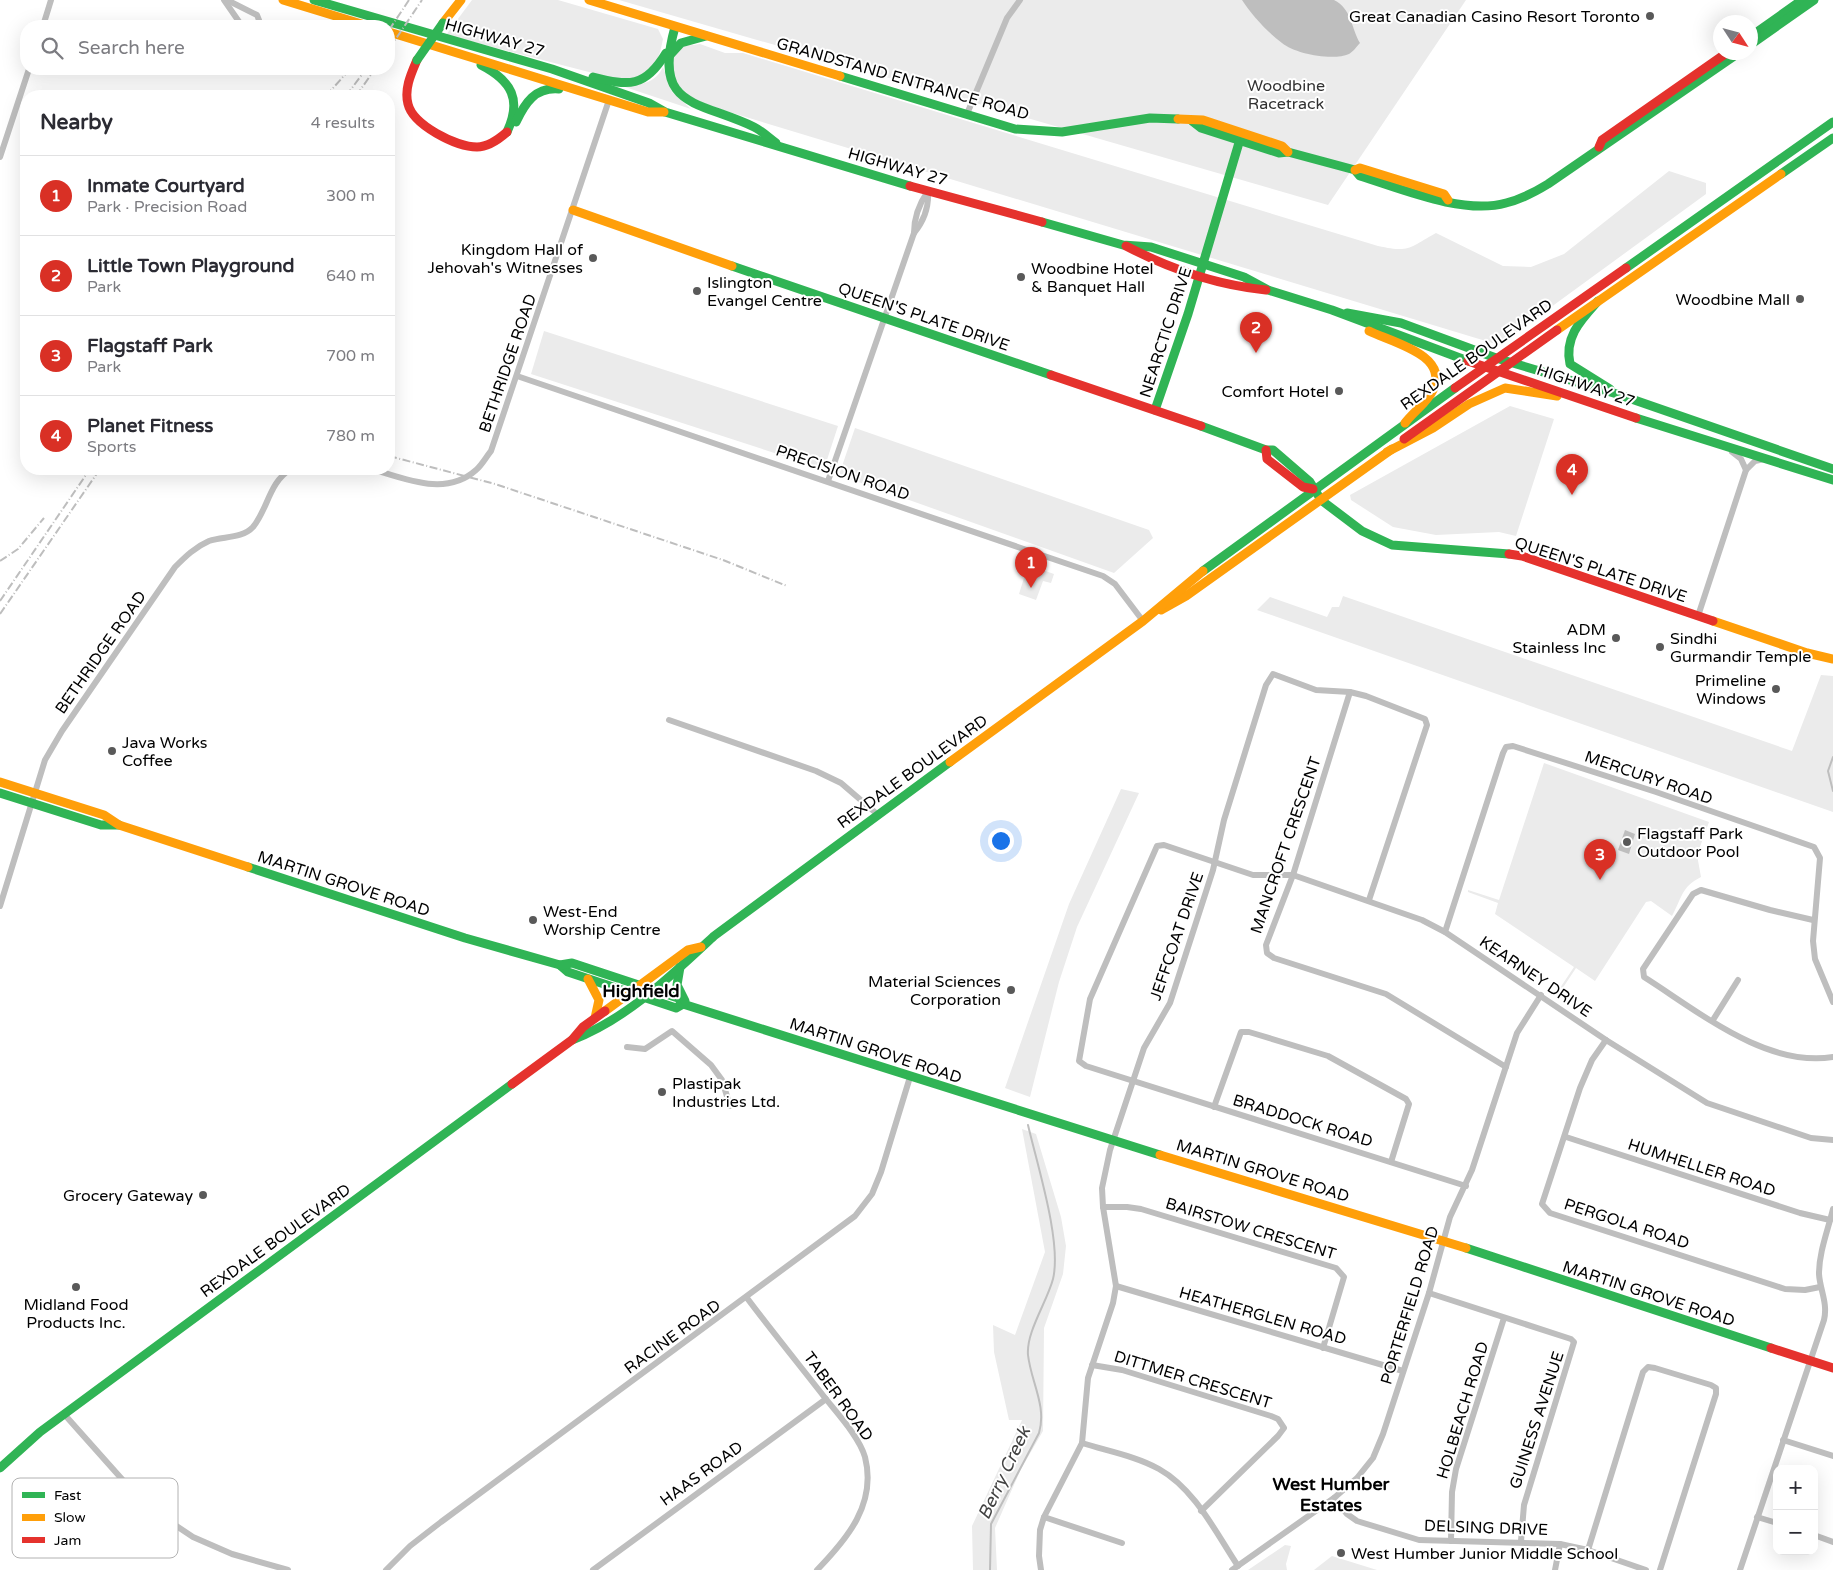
<!DOCTYPE html>
<meta charset="utf-8">
<style>
body{margin:0;font-family:"Varela Round",sans-serif;background:#f7f7f7;color:#2b2b33}
.controls{position:absolute;right:15px;bottom:15px;display:grid;overflow:hidden;border-radius:10px;box-shadow:0 5px 20px #0002}
.controls button{width:45px;height:45px;display:grid;place-items:center;padding:0;border:0;border-bottom:1px solid #e1e1e2;background:#fff;color:#2b2b33;font:25px sans-serif}
.compass{position:absolute;left:1713px;top:15px;width:45px;height:45px;border-radius:50%;background:#fff;box-shadow:0 5px 20px #0002;rotate:126deg}
.you{position:absolute;left:1000px;top:840px;width:18px;height:18px;margin:-12px;border:4px solid #fff;border-radius:50%;background:#1a73e8;box-shadow:0 0 0 8px #1a73e833}
.badge{display:grid;place-items:center;width:32px;height:32px;border-radius:50%;background:#d93025;color:#fff;font-size:16px;font-weight:700}
.pin{position:absolute;translate:-50% -41px;filter:drop-shadow(0 1px 2px #0008)}
.pin::after{content:'';position:absolute;top:26px;width:18px;height:15px;background:inherit;clip-path:polygon(0 0,100% 0,50% 100%)}
.list{margin:0;padding:0;list-style:none}
h2{display:flex;justify-content:space-between;align-items:center;height:65px;margin:0;padding:0 20px;font-size:21px}
h2 small{font-size:16px;font-weight:400;color:#7c7c81}
.list li{display:grid;grid-template-columns:32px 1fr auto;gap:15px;align-items:center;box-sizing:border-box;height:80px;padding:0 20px;border-top:1px solid #e1e1e2}
.list b{display:block;font-size:19px;white-space:nowrap}
.list p{margin:0;font-size:16px;white-space:nowrap;color:#7c7c81}
.list em{font-size:16px;font-style:normal;color:#7c7c81}
.icon{flex:none;width:28px;height:28px;fill:none;stroke:currentColor;stroke-width:2;stroke-linecap:round;stroke-linejoin:round}
.map{position:relative;flex:none;width:1833px;height:1570px;overflow:hidden}
.search{position:absolute;background:#fff;box-shadow:0 5px 20px #0002;left:20px;top:20px;width:375px;height:55px;display:flex;align-items:center;gap:12px;box-sizing:border-box;padding:0 18px;border-radius:20px;color:#7c7c81;font-size:19px}
.panel{position:absolute;background:#fff;box-shadow:0 5px 20px #0002;left:20px;top:90px;width:375px;height:385px;border-radius:20px}
.map>svg:first-child{display:block}
.green{fill:#ebebeb}
.water{fill:#bebebe}
.lines{fill:none;stroke-linecap:round;stroke-linejoin:round}
.stream{stroke:#bebebe;stroke-width:2}
.street{stroke:#bebebe;stroke-width:6}
.fast{stroke:#30b455;stroke-width:9}
.slow{stroke:#ff9f0a;stroke-width:9}
.jam{stroke:#e5322d;stroke-width:9}
.rail{stroke:#bebebe;stroke-width:2;stroke-dasharray:8 2.5 1 2.5;stroke-linecap:butt}
.fast-bridge{stroke:#30b455;stroke-width:9}
.poi-dot{fill:#595959;stroke:#fff;stroke-width:2}
.labels{text-anchor:middle;stroke-width:4;stroke-linejoin:round;paint-order:stroke}
.poi-label{font-size:16px;fill:#000;stroke:#fff;text-anchor:end}
.street-label{font-size:16px;fill:#000;stroke:#fff}
.park-label{font-size:16px;fill:#323232;stroke:#fff}
.neighbourhood-label{font-size:18px;font-weight:bold;fill:#000;stroke:#fff}
.water-label{font-size:18px;font-style:italic;fill:#434343;stroke:#fff}
.key{fill:#fff;stroke:#b2b2b2;stroke-width:1}
.key-label{font-size:14px;fill:#000}
</style>
<div class="map">
<svg width="1833" height="1570" viewBox="0 0 1833 1570">
<rect width="100%" height="100%" fill="#fff"/>
<!-- green -->
<g class="green">
<path d="M 472,0 L 558,0 L 658,29 L 663,39 C 656,74 648,82 612,78 L 446,35 Z"/>
<polygon points="619,0 1466,0 1328,205"/>
<path d="M 700,44 L 725,53 L 743,53 L 1378,246 C 1411,253 1408,248 1436,233 L 1503,266 L 1531,267 L 1564,254 L 1669,171 L 1706,183 L 1706,194 L 1499,345 L 726,111 C 713,106 696,102 686,93 C 673,83 665,59 681,48 C 686,45 694,45 700,44 Z"/>
<path d="M 663,67 L 672,92 L 691,109 L 622,86 C 640,85 655,84 663,67 Z"/>
<polygon points="544,331 838,426 824,469 531,374"/>
<polygon points="1510,406 1554,419 1516,536 1499,532 1436,535 1393,527 1351,500 1350,495"/>
<polygon points="855,428 1149,530 1153,538 1114,573 839,475"/>
<polygon points="1028,565 1054,574 1051,583 1043,581 1036,600 1019,594"/>
<polygon points="1343,596 1792,751 1821,675 1833,676 1833,812 1257,610 1270,597 1327,617 1332,607 1339,607"/>
<path d="M 1544,763 L 1709,822 L 1697,855 L 1701,877 C 1681,887 1682,898 1672,916 L 1651,901 L 1646,902 L 1595,981 L 1576,968 L 1558,995 L 1556,994 L 1574,967 L 1495,914 L 1498,903 L 1468,892 L 1468,890 L 1499,900 Z"/>
<polygon points="1121,789 1139,793 1077,927 1059,982 1030,1097 1005,1088 1069,904"/>
<polygon points="1022,1129 1036,1134 1061,1217 1066,1246 1063,1274 1044,1328 1043,1431 1021,1469 995,1528 997,1570 973,1570 972,1526 1022,1420 1009,1420 994,1352 993,1325 1015,1335 1045,1252"/>
<polygon points="1285,1545 1291,1546 1286,1564 1287,1570 1248,1570"/>
<polygon points="1332,1556 1377,1570 1314,1570"/>
</g>
<!-- water -->
<g class="water">
<path d="M 1242,0 L 1334,0 C 1352,9 1351,28 1360,43 C 1357,46 1353,52 1349,54 C 1333,61 1295,54 1282,43 C 1267,32 1252,15 1242,0 Z"/>
<polygon points="1625,830 1635,834 1629,854 1618,850"/>
</g>
<g class="lines">
<!-- stream -->
<g class="stream">
<polyline points="1833,757 1828,771 1833,791"/>
<path d="M 990,1570 L 991,1524 L 1039,1433 C 1047,1406 1031,1382 1028,1355 C 1026,1332 1047,1302 1053,1279 C 1062,1242 1037,1164 1028,1125"/>
</g>
<!-- street -->
<g class="street">
<polyline points="224,0 242,26"/>
<polyline points="227,0 257,15 259,20 255,26"/>
<polyline points="43,26 51,0"/>
<polyline points="967,114 1007,18 1020,0"/>
<polyline points="0,157 29,69"/>
<path d="M 914,233 C 914,218 919,204 928,191"/>
<polyline points="517,376 1103,576 1115,584 1143,621"/>
<polyline points="1732,452 1741,459 1746,470"/>
<path d="M 372,469 C 406,479 446,497 476,470 C 482,465 486,457 491,451 L 609,100"/>
<path d="M 828,481 L 914,233 C 924,221 929,207 928,191"/>
<polyline points="1698,616 1746,470 1755,461 1764,459"/>
<polyline points="1350,692 1293,875 1266,945 1267,953 1274,958 1386,994 1506,1067"/>
<polyline points="669,720 816,771 841,783 877,814"/>
<path d="M 0,906 L 45,760 L 62,731 L 175,567 C 185,557 195,547 209,541 C 223,536 242,539 253,527 C 268,509 269,482 291,469"/>
<path d="M 1813,920 L 1770,910 L 1701,890 L 1693,894 L 1643,969 L 1644,977 C 1698,1011 1766,1068 1833,1057"/>
<polyline points="1445,932 1503,753 1506,747 1513,746 1656,792 1814,847 1820,858 1813,941 1815,959 1833,1002"/>
<polyline points="1713,1020 1738,980"/>
<polyline points="1606,1040 1592,1060 1580,1088 1542,1204 1550,1213 1785,1289 1805,1290 1820,1287"/>
<polyline points="627,1047 645,1049 672,1031 711,1065 722,1080 730,1106"/>
<polyline points="1214,1107 1241,1032 1249,1032 1328,1056 1406,1099 1409,1104 1391,1162"/>
<polyline points="1566,1137 1800,1213 1830,1220"/>
<polyline points="1466,1186 1086,1066 1079,1061 1090,999 1157,846 1164,845 1253,875 1293,875 1422,920 1445,932 1606,1040 1707,1103 1811,1138 1833,1140"/>
<polyline points="1103,1207 1127,1207 1141,1209 1336,1268 1344,1277 1323,1348"/>
<polyline points="1116,1286 1403,1371"/>
<polyline points="1429,1293 1571,1339 1574,1342 1524,1505 1521,1541"/>
<path d="M 747,1298 C 771,1330 797,1362 822,1394 C 835,1411 859,1436 865,1457 C 877,1504 847,1539 817,1570"/>
<polyline points="1092,1365 1122,1370 1271,1416 1278,1419 1284,1428 1278,1436 1201,1511"/>
<polyline points="64,1414 145,1505 193,1537 232,1554 288,1570"/>
<polyline points="1783,1440 1833,1456"/>
<path d="M 1082,1443 C 1107,1451 1136,1456 1159,1469 C 1195,1489 1216,1533 1238,1566"/>
<polyline points="1334,1498 1347,1514 1357,1521 1419,1540 1560,1544 1588,1550 1646,1570"/>
<polyline points="1044,1517 1122,1543"/>
<polyline points="1757,1517 1777,1523"/>
<polyline points="1814,1535 1833,1542"/>
<polyline points="1451,1541 1452,1492 1456,1469 1504,1318"/>
<polyline points="1588,1550 1643,1372 1648,1367 1655,1368 1711,1385 1716,1388 1716,1394 1660,1570"/>
<polyline points="386,1570 410,1546 441,1522 855,1216 872,1194 881,1172 910,1077"/>
<polyline points="593,1570 826,1399"/>
<polyline points="1041,1570 1039,1556 1040,1530 1044,1517 1082,1443 1088,1378 1113,1303 1116,1286 1103,1207 1102,1188 1110,1150 1144,1048 1170,1003 1213,870 1224,820 1266,685 1273,674 1316,690 1350,692 1366,696 1425,719 1427,725 1369,900"/>
<polyline points="1232,1570 1334,1498 1357,1478 1373,1458 1383,1434 1429,1293 1450,1217 1472,1170 1517,1033 1541,995"/>
<polyline points="1555,1570 1560,1544"/>
<path d="M 1740,1570 L 1824,1320 C 1828,1303 1820,1290 1819,1274 C 1819,1252 1828,1230 1833,1209"/>
</g>
<!-- fast -->
<g class="fast">
<polyline points="314,0 552,69 649,103 665,112 910,186"/>
<path d="M 675,27 C 652,109 698,100 754,127 C 762,131 769,138 776,143"/>
<polyline points="1750,37 1802,0"/>
<polyline points="1750,45 1814,0"/>
<polyline points="670,55 681,43 706,36"/>
<path d="M 481,65 C 512,81 522,100 507,132"/>
<polyline points="840,76 1015,129 1062,132 1150,118 1178,119"/>
<path d="M 593,77 C 629,86 645,88 666,53"/>
<path d="M 1192,121 L 1201,128 L 1279,153 L 1288,152 L 1355,170 L 1360,176 C 1402,189 1463,215 1506,203 C 1522,199 1535,192 1548,184 L 1740,52"/>
<path d="M 516,122 C 525,103 535,87 559,89"/>
<polyline points="1781,174 1833,138"/>
<polyline points="1042,222 1123,245 1151,247 1244,277 1268,290 1332,310 1468,361"/>
<polyline points="732,266 1051,375"/>
<polyline points="1626,268 1833,122"/>
<path d="M 1598,301 C 1581,320 1564,337 1570,364 L 1610,389"/>
<polyline points="1347,313 1401,323 1496,358 1617,394 1833,469"/>
<polyline points="1155,410 1188,314 1241,136"/>
<polyline points="1636,418 1833,480"/>
<polyline points="1201,426 1266,450 1273,450 1310,482 1321,500 1362,531 1392,545 1509,554"/>
<polyline points="1203,571 1455,388"/>
<polyline points="0,793 101,825 119,825"/>
<polyline points="248,867 465,938 560,965 568,972 676,1008 683,1004"/>
<polyline points="560,965 572,963 678,998 683,1004 1160,1155"/>
<polyline points="680,967 677,985 685,1001"/>
<path d="M 572,1040 C 627,1019 672,975 714,936 L 950,762"/>
<polyline points="1466,1248 1771,1348"/>
<polyline points="0,1468 40,1432 512,1084"/>
</g>
<!-- slow -->
<g class="slow">
<polyline points="283,0 368,26"/>
<polyline points="589,0 840,76"/>
<polyline points="443,23 461,0"/>
<polyline points="389,32 648,112 664,112"/>
<polyline points="1178,119 1203,120 1282,146 1288,152"/>
<polyline points="1355,170 1360,168 1444,194 1448,200"/>
<polyline points="573,210 732,266"/>
<polyline points="1557,330 1781,174"/>
<path d="M 1369,331 C 1391,342 1450,355 1433,390 C 1427,403 1413,412 1405,423"/>
<polyline points="1387,452 1433,428 1469,404 1505,388 1557,396"/>
<polyline points="1161,610 1186,596 1392,449"/>
<polyline points="1713,621 1807,653 1833,659"/>
<polyline points="950,762 1143,621 1203,571"/>
<polyline points="0,782 104,815 119,825 248,867"/>
<polyline points="588,979 599,1000 595,1018"/>
<polyline points="605,1011 688,950 701,947"/>
<polyline points="1160,1155 1466,1248"/>
</g>
<!-- jam -->
<g class="jam">
<path d="M 417,60 C 411,74 404,89 408,104 C 413,125 456,147 477,147 C 488,147 499,139 507,132"/>
<polyline points="1599,147 1602,140 1728,52"/>
<polyline points="910,186 1042,222"/>
<path d="M 1126,246 C 1170,269 1216,285 1266,290"/>
<polyline points="1468,361 1636,418"/>
<polyline points="1051,375 1201,426"/>
<polyline points="1455,388 1626,268"/>
<polyline points="1404,439 1557,330"/>
<polyline points="1266,450 1267,459 1303,487 1313,489"/>
<polyline points="1509,554 1522,556 1713,621"/>
<polyline points="512,1084 572,1040 583,1027 605,1011"/>
<polyline points="1771,1348 1833,1368"/>
</g>
<!-- rail -->
<g class="rail">
<polyline points="389,30 409,0"/>
<polyline points="389,49 422,0"/>
<polyline points="326,96 350,69"/>
<polyline points="346,96 366,69"/>
<polyline points="356,96 375,69"/>
<polyline points="389,456 495,484 723,560 787,586"/>
<polyline points="0,561 18,549 44,518"/>
<polyline points="0,601 90,469"/>
<polyline points="0,614 100,469"/>
</g>
<!-- fast-bridge -->
<polyline class="fast-bridge" points="417,60 443,23"/>
</g>
<!-- markers -->
<g class="poi-dot">
<circle cx="1650" cy="16" r="5"/>
<circle cx="593" cy="258" r="5"/>
<circle cx="1021" cy="277" r="5"/>
<circle cx="697" cy="291" r="5"/>
<circle cx="1800" cy="299" r="5"/>
<circle cx="1339" cy="391" r="5"/>
<circle cx="1616" cy="638" r="5"/>
<circle cx="1660" cy="647" r="5"/>
<circle cx="1776" cy="689" r="5"/>
<circle cx="112" cy="751" r="5"/>
<circle cx="1627" cy="842" r="5"/>
<circle cx="533" cy="920" r="5"/>
<circle cx="1011" cy="990" r="5"/>
<circle cx="662" cy="1092" r="5"/>
<circle cx="203" cy="1195" r="5"/>
<circle cx="76" cy="1287" r="5"/>
<circle cx="1341" cy="1553" r="5"/>
</g>
<g class="labels">
<!-- poi labels -->
<g class="poi-label">
<text x="1640" y="22">Great Canadian Casino Resort Toronto</text>
<text x="583" y="255">Kingdom Hall of<tspan x="583" dy="18">Jehovah's Witnesses</tspan></text>
<text x="1031" y="274" text-anchor="start">Woodbine Hotel<tspan x="1031" dy="18">&amp; Banquet Hall</tspan></text>
<text x="707" y="288" text-anchor="start">Islington<tspan x="707" dy="18">Evangel Centre</tspan></text>
<text x="1790" y="305">Woodbine Mall</text>
<text x="1329" y="397">Comfort Hotel</text>
<text x="1606" y="635">ADM<tspan x="1606" dy="18">Stainless Inc</tspan></text>
<text x="1670" y="644" text-anchor="start">Sindhi<tspan x="1670" dy="18">Gurmandir Temple</tspan></text>
<text x="1766" y="686">Primeline<tspan x="1766" dy="18">Windows</tspan></text>
<text x="122" y="748" text-anchor="start">Java Works<tspan x="122" dy="18">Coffee</tspan></text>
<text x="1637" y="839" text-anchor="start">Flagstaff Park<tspan x="1637" dy="18">Outdoor Pool</tspan></text>
<text x="543" y="917" text-anchor="start">West-End<tspan x="543" dy="18">Worship Centre</tspan></text>
<text x="1001" y="987">Material Sciences<tspan x="1001" dy="18">Corporation</tspan></text>
<text x="672" y="1089" text-anchor="start">Plastipak<tspan x="672" dy="18">Industries Ltd.</tspan></text>
<text x="193" y="1201">Grocery Gateway</text>
<text x="76" y="1310" text-anchor="middle">Midland Food<tspan x="76" dy="18">Products Inc.</tspan></text>
<text x="1351" y="1559" text-anchor="start">West Humber Junior Middle School</text>
</g>
<!-- street labels -->
<g class="street-label">
<text transform="translate(495 37) rotate(16)" y="6">HIGHWAY 27</text>
<text transform="translate(903 78) rotate(16)" y="6">GRANDSTAND ENTRANCE ROAD</text>
<text transform="translate(898 166) rotate(16)" y="6">HIGHWAY 27</text>
<text transform="translate(924 316) rotate(19)" y="6">QUEEN'S PLATE DRIVE</text>
<text transform="translate(1165 332) rotate(-72)" y="6">NEARCTIC DRIVE</text>
<text transform="translate(1476 354) rotate(-35)" y="6">REXDALE BOULEVARD</text>
<text transform="translate(507 363) rotate(-71)" y="6">BETHRIDGE ROAD</text>
<text transform="translate(1586 385) rotate(19)" y="6">HIGHWAY 27</text>
<text transform="translate(843 472) rotate(19)" y="6">PRECISION ROAD</text>
<text transform="translate(1601 569) rotate(18)" y="6">QUEEN'S PLATE DRIVE</text>
<text transform="translate(100 652) rotate(-55)" y="6">BETHRIDGE ROAD</text>
<text transform="translate(912 771) rotate(-36)" y="6">REXDALE BOULEVARD</text>
<text transform="translate(1649 777) rotate(19)" y="6">MERCURY ROAD</text>
<text transform="translate(1285 845) rotate(-71)" y="6">MANCROFT CRESCENT</text>
<text transform="translate(344 883) rotate(18)" y="6">MARTIN GROVE ROAD</text>
<text transform="translate(1176 936) rotate(-71)" y="6">JEFFCOAT DRIVE</text>
<text transform="translate(1536 976) rotate(34)" y="6">KEARNEY DRIVE</text>
<text transform="translate(876 1050) rotate(18)" y="6">MARTIN GROVE ROAD</text>
<text transform="translate(1303 1120) rotate(17)" y="6">BRADDOCK ROAD</text>
<text transform="translate(1702 1167) rotate(18)" y="6">HUMHELLER ROAD</text>
<text transform="translate(1263 1170) rotate(17)" y="6">MARTIN GROVE ROAD</text>
<text transform="translate(1627 1223) rotate(18)" y="6">PERGOLA ROAD</text>
<text transform="translate(1251 1228) rotate(17)" y="6">BAIRSTOW CRESCENT</text>
<text transform="translate(275 1240) rotate(-36)" y="6">REXDALE BOULEVARD</text>
<text transform="translate(1649 1293) rotate(18)" y="6">MARTIN GROVE ROAD</text>
<text transform="translate(1409 1305) rotate(-73)" y="6">PORTERFIELD ROAD</text>
<text transform="translate(1263 1315) rotate(16)" y="6">HEATHERGLEN ROAD</text>
<text transform="translate(672 1336) rotate(-36)" y="6">RACINE ROAD</text>
<text transform="translate(1193 1379) rotate(17)" y="6">DITTMER CRESCENT</text>
<text transform="translate(839 1396) rotate(54)" y="6">TABER ROAD</text>
<text transform="translate(1462 1410) rotate(-73)" y="6">HOLBEACH ROAD</text>
<text transform="translate(1536 1420) rotate(-72)" y="6">GUINESS AVENUE</text>
<text transform="translate(701 1473) rotate(-36)" y="6">HAAS ROAD</text>
<text transform="translate(1486 1527) rotate(2)" y="6">DELSING DRIVE</text>
</g>
<!-- park labels -->
<g class="park-label">
<text x="1286" y="91">Woodbine<tspan x="1286" dy="18">Racetrack</tspan></text>
</g>
<!-- neighbourhood labels -->
<g class="neighbourhood-label">
<text x="641" y="997">Highfield</text>
<text x="1331" y="1490">West Humber<tspan x="1331" dy="21">Estates</tspan></text>
</g>
<!-- water labels -->
<g class="water-label">
<text transform="translate(1004 1473) rotate(-65)" y="6">Berry Creek</text>
</g>
</g>
<!-- legend -->
<rect x="12" y="1478" width="166" height="80" rx="8" class="key"/>
<rect x="22" y="1492" width="23" height="6" fill="#30b455"/>
<rect x="22" y="1514" width="23" height="7" fill="#ff9f0a"/>
<rect x="22" y="1537" width="23" height="6" fill="#e5322d"/>
<g class="key-label">
<text x="54" y="1500">Fast</text>
<text x="54" y="1522">Slow</text>
<text x="54" y="1545">Jam</text>
</g>
</svg>
<div class="controls">
<button>+</button>
<button>−</button>
</div>
<svg class="compass" viewBox="-18 -18 36 36"><path d="M0-13l5 13h-10z" fill="#e53935"/><path d="M0 13l5-13h-10z" fill="#7c7c81"/></svg>
<div class="you"></div>
<div class="pin badge" style="left:1031px;top:588px">1</div>
<div class="pin badge" style="left:1256px;top:353px">2</div>
<div class="pin badge" style="left:1600px;top:880px">3</div>
<div class="pin badge" style="left:1572px;top:495px">4</div>
<div class="search"><svg class="icon" aria-label="search" viewBox="0 0 24 24"><circle cx="10" cy="10" r="6"/><path d="M15 15l6 6"/></svg>Search here</div>
<section class="panel">
<h2>Nearby<small>4 results</small></h2>
<ul class="list">
<li><span class="badge">1</span><div><b>Inmate Courtyard</b><p>Park · Precision Road</p></div><em>300 m</em></li>
<li><span class="badge">2</span><div><b>Little Town Playground</b><p>Park</p></div><em>640 m</em></li>
<li><span class="badge">3</span><div><b>Flagstaff Park</b><p>Park</p></div><em>700 m</em></li>
<li><span class="badge">4</span><div><b>Planet Fitness</b><p>Sports</p></div><em>780 m</em></li>
</ul>
</section>
</div>
